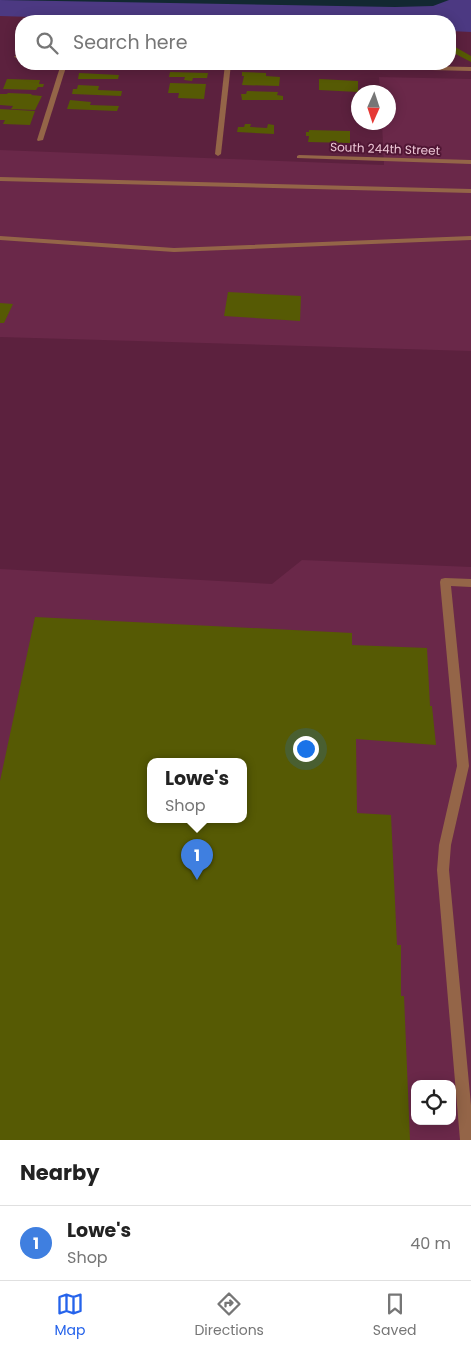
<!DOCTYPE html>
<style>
body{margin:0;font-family:Poppins,sans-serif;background:#f2f2f2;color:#222}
.controls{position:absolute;right:15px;bottom:15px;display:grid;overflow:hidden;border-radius:10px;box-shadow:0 2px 12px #0003}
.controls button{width:45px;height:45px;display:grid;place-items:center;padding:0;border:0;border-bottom:1px solid #e0e0e0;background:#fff;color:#222;font:25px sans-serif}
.compass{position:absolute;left:351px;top:85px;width:45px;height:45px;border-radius:50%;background:#fff;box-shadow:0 2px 12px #0003;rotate:183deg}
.you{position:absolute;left:305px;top:748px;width:18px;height:18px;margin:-12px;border:4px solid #fff;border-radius:50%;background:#1a73e8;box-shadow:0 0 0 8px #1a73e833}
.badge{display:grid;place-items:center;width:32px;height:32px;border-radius:50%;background:#2563eb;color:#fff;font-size:16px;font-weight:700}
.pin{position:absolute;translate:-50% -41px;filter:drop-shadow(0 1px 2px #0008)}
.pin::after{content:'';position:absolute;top:26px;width:18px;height:15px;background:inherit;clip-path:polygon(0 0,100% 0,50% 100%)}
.popup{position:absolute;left:147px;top:758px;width:100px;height:65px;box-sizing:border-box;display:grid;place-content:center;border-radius:10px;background:#fff;filter:drop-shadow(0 1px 4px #0005);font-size:16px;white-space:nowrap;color:#767676}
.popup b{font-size:19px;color:#222}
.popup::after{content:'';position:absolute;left:50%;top:100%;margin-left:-10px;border:10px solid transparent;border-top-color:#fff}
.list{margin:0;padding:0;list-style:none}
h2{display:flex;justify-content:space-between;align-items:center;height:65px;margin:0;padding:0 20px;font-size:21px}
h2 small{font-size:16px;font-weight:400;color:#767676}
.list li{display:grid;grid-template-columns:32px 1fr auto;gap:15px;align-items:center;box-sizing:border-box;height:75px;padding:0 20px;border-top:1px solid #e0e0e0}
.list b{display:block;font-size:19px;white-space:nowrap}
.list p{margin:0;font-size:16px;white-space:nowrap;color:#767676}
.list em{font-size:16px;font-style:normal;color:#767676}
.icon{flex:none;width:28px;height:28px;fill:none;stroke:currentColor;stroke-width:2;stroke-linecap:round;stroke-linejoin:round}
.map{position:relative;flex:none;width:471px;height:1140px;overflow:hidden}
.search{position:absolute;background:#fff;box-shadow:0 2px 12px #0003;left:15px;right:15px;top:15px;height:55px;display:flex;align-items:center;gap:12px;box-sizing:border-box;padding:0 18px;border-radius:20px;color:#767676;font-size:19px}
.sheet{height:140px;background:#fff}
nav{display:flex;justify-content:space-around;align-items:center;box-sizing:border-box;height:70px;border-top:1px solid #e0e0e0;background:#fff;font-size:14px;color:#767676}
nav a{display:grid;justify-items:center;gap:2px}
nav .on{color:#2563eb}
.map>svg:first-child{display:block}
.built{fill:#6a2849;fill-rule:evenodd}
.green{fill:#4c3982}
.water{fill:#132832}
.building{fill:#565a04;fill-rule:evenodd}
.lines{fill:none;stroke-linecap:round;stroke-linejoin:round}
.lane{fill:#946548;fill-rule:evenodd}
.street{fill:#946548;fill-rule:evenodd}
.labels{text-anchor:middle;stroke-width:4;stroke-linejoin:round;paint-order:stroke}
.far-street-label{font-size:12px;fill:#edc7d6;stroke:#501634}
</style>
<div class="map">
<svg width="471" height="1140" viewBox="0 0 471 1140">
<rect width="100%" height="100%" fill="#5c213e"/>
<!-- built -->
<g class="built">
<polygon points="379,77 471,79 471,351 0,337 0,150 384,165 382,123 388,122 388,92 380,92"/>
<path d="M 302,560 L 471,567 L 471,1140 L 0,1140 L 0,569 L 272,584 ZM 151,761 L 243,761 L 243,819 L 151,819 ZM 415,1084 L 452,1084 L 452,1121 L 415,1121 Z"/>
</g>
<!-- green -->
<polygon class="green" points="0,0 471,0 471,32 450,31 450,21 160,21 0,16"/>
<!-- water -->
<polygon class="water" points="0,0 449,0 433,6 395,7"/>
<!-- building -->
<g class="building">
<polygon points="450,44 471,56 471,62 450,51"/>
<polygon points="170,72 208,73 207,78 193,78 192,81 184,80 185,77 169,77"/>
<polygon points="242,72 266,73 266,76 280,77 279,86 242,85 244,76 242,76"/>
<polygon points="79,73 119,75 118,79 78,79"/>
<polygon points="7,79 40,80 39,84 44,84 43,87 38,87 36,90 3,89"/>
<polygon points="319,79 358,81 358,92 319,90"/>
<polygon points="170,83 206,84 204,99 178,98 179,93 168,93"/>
<polygon points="78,85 99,86 98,90 122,91 121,96 72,94 73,89 77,89"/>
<polygon points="247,91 278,92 277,95 283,96 283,100 242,100 241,94 246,94"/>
<polygon points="8,93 32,94 31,95 42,96 35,110 11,109 13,106 0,105 0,94 7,94"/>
<polygon points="70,100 91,102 90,105 119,106 117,111 67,109"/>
<polygon points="0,109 35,111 30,125 3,124 5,120 0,120"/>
<polygon points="245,124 251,124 250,127 267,128 268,124 274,125 274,134 237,132 238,127 244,127"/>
<polygon points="309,130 350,131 350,143 308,142 309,136 306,136 306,132 309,132"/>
<polygon points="228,292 301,296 300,321 224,316"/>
<polygon points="0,303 13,304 4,323 0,323"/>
<path d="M 35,617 L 352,633 L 352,645 L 427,648 L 430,706 L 432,706 L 436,745 L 356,739 L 357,813 L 391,815 L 397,945 L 401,945 L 401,996 L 404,996 L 410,1140 L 0,1140 L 0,781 ZM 151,761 L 243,761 L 243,819 L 151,819 Z"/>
</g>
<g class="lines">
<!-- lane -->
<g class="lane">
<polygon points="21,55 21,59 14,57 15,56"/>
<polygon points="61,64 67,64 43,140 38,141 37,140"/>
<polygon points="225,64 231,64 221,154 218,156 215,154"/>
<polygon points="268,64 333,64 471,67 471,71 271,66"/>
<polygon points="0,177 471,189 471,193 0,181"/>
<polygon points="0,236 174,248 471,236 471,240 174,252 0,240"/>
<polygon points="445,578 471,579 471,587 451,586 469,766 451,845 449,870 471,1105 471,1140 460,1140 437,870 439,845 457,766 440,582 441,579"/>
</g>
<!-- street -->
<polygon class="street" points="299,155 471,160 471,164 297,158 297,156"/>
</g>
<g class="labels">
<!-- far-street labels -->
<g class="far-street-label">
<text transform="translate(385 149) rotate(2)" y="4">South 244th Street</text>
</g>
</g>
</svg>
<div class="controls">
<button><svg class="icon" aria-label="locate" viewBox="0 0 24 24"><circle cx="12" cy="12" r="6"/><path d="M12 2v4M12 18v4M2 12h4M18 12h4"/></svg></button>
</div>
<svg class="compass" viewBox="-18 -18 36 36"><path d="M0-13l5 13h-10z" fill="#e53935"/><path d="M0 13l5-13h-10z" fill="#767676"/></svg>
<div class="you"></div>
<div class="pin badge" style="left:197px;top:880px;background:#3f7fe0">1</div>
<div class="popup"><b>Lowe's</b>Shop</div>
<div class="search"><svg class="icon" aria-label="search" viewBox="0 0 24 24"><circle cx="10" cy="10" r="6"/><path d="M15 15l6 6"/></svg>Search here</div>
</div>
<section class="sheet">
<h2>Nearby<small></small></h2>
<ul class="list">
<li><span class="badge" style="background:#3f7fe0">1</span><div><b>Lowe's</b><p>Shop</p></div><em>40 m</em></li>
</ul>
</section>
<nav>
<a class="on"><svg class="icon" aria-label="map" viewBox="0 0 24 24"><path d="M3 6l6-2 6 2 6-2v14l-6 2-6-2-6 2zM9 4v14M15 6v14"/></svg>Map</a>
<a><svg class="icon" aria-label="directions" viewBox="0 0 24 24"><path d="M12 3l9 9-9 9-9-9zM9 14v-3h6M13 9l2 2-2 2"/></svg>Directions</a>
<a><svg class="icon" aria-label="saved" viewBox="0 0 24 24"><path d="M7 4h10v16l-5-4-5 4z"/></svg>Saved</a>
</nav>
